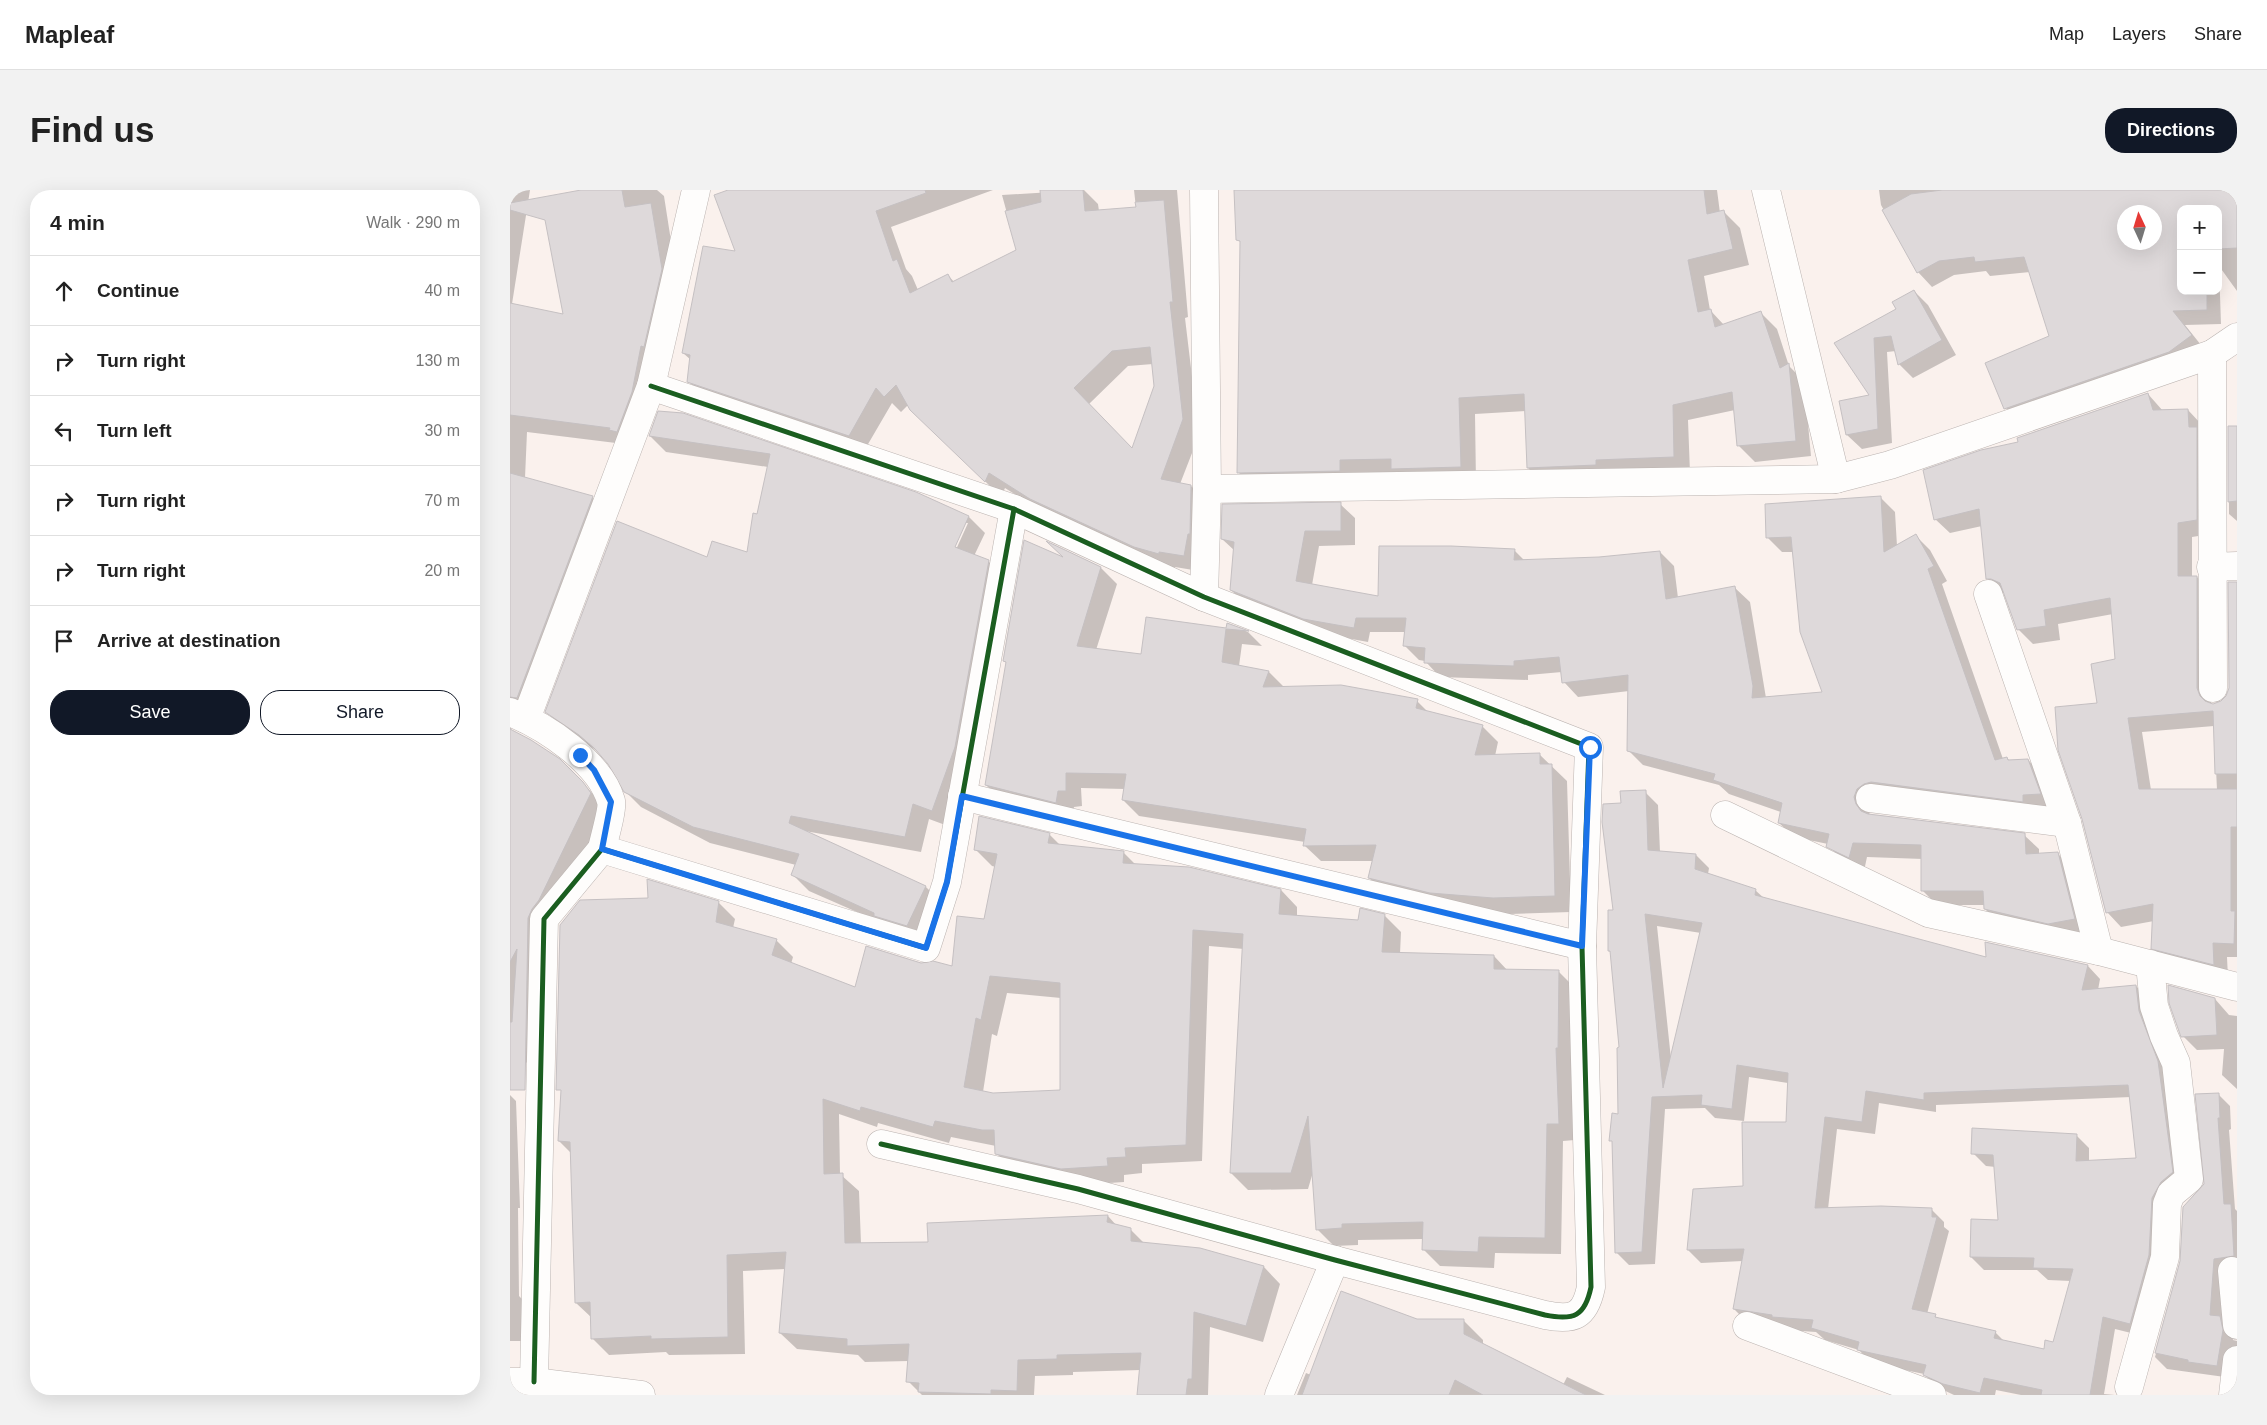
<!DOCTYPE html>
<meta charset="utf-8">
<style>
body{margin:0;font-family:Arial,sans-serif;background:#f2f2f2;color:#222}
.controls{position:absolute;right:15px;top:15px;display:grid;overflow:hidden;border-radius:10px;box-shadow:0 5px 20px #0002}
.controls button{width:45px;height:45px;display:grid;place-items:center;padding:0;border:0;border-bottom:1px solid #e0e0e0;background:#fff;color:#222;font:25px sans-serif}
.compass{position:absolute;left:1607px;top:15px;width:45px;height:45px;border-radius:50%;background:#fff;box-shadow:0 5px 20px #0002;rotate:356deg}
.stop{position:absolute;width:15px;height:15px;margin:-11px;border:4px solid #1a73e8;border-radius:50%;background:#fff}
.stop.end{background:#1a73e8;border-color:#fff;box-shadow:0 1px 5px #0008}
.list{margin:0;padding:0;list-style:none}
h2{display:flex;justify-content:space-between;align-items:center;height:65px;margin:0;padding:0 20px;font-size:21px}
h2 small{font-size:16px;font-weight:400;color:#767676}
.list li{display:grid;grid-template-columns:32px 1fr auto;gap:15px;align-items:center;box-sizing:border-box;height:70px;padding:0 20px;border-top:1px solid #e0e0e0}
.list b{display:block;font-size:19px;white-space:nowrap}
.list em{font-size:16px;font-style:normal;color:#767676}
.actions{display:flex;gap:10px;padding:15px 20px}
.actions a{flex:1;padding:11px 0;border:1px solid #111827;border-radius:20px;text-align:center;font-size:18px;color:#111827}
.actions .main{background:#111827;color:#fff}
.icon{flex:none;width:28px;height:28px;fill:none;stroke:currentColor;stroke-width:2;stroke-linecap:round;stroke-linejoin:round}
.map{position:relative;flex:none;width:1727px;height:1205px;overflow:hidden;border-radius:20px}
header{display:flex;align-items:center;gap:30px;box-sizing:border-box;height:70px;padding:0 25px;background:#fff;border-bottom:1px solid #e0e0e0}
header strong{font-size:24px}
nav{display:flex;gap:28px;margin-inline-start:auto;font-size:18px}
.intro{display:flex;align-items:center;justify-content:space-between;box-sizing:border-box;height:120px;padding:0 30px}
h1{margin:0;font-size:35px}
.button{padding:12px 22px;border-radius:20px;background:#111827;color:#fff;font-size:18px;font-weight:700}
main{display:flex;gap:30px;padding:0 30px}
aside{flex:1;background:#fff;border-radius:20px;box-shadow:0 5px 20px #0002}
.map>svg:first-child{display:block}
.shadow{fill:#0003;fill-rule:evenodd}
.building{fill:#ded9da;stroke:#c5c0c2;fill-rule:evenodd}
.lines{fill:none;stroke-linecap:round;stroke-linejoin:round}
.minor-casing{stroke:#bbb3b0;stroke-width:29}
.minor{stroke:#fefdfc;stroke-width:28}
.cycleway-casing{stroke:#fff;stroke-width:8}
.cycleway{stroke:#1b5e20;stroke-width:5}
.route{stroke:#1a73e8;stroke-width:6}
</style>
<header>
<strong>Mapleaf</strong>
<nav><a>Map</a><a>Layers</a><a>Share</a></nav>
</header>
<div class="intro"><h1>Find us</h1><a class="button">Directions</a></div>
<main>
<aside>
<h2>4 min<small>Walk · 290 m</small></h2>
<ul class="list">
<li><svg class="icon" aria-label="ahead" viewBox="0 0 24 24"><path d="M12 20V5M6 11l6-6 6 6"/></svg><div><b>Continue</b></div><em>40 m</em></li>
<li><svg class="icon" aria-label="right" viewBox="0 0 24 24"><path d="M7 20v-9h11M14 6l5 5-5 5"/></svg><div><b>Turn right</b></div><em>130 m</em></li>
<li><svg class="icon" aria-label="left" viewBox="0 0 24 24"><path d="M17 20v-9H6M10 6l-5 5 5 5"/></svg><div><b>Turn left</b></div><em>30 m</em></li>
<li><svg class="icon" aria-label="right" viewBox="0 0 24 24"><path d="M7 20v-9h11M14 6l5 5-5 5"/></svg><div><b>Turn right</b></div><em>70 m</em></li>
<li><svg class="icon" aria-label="right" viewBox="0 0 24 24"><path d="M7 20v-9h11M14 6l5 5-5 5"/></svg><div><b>Turn right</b></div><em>20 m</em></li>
<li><svg class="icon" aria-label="arrive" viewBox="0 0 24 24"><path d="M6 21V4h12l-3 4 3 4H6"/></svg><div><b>Arrive at destination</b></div></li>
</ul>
<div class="actions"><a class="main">Save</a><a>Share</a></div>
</aside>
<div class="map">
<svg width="1727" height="1205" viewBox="0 0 1727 1205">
<rect width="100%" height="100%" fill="#faf1ed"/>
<!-- shadow -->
<g class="shadow">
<polygon points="0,0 20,0 2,114 55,126 78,0 147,0 154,6 168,96 114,254 17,242 15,288 82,307 99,324 2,532 1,541 49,570 90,611 97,621 46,727 32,874 0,871"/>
<path d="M 221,0 L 483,0 L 381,37 L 396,79 L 402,86 L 408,100 L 438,85 L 444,92 L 507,60 L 492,5 L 574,0 L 588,14 L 589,21 L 626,18 L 624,0 L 667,0 L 678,127 L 675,128 L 689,245 L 670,294 L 681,296 L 697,312 L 689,381 L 665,377 L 664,379 L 537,325 L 495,298 L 491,307 L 398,215 L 391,222 L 382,213 L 354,261 L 194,207 L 178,191 L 181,170 L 173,163 L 227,63 ZM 643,174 L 646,197 L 622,260 L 579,214 L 618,176 Z"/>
<polygon points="726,0 1207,0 1210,23 1214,22 1230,38 1239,75 1194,86 1200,120 1214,135 1251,123 1267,139 1279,176 1294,191 1301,266 1245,272 1229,256 1225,220 1178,230 1180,283 1035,294 1018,278 1016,221 965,224 966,293 744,298 728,282 731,53 728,49"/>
<path d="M 1369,0 L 1727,0 L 1727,101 L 1709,76 L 1711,134 L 1675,135 L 1695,160 L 1510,233 L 1496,218 L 1540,147 L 1520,82 L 1480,86 L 1476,81 L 1444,85 L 1422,97 L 1408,82 L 1371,15 ZM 1671,19 L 1708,19 L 1708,101 L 1671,101 ZM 1614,22 L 1644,22 L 1644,52 L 1614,52 Z"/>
<polygon points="1404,101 1418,115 1446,165 1403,188 1389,174 1386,161 1377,162 1382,253 1352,259 1337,245 1331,212 1361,206 1326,153 1387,119"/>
<path d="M 1638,204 L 1653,221 L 1678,220 L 1692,235 L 1701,344 L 1682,347 L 1682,387 L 1687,387 L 1701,401 L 1701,515 L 1711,513 L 1717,507 L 1720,498 L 1720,393 L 1727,392 L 1727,767 L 1717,767 L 1718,788 L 1657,773 L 1643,758 L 1644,731 L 1611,737 L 1597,722 L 1589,514 L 1606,470 L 1603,424 L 1548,434 L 1550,450 L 1523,454 L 1508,439 L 1495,403 L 1491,403 L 1477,388 L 1472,336 L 1440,343 L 1425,329 L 1510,253 ZM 1704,536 L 1707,600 L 1641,600 L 1632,542 Z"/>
<path d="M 149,222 L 405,303 L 459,327 L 475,343 L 464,366 L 478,371 L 494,387 L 438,636 L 419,629 L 411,662 L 295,641 L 416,697 L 432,713 L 413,751 L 299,701 L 283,685 L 286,675 L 200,653 L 131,617 L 115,601 L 99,573 L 86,560 L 53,538 L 37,522 L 198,368 L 238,364 L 258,277 L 156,262 L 140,246 ZM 455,333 L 458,333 L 444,364 L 441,363 Z"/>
<polygon points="1719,237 1727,237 1727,331 1719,324"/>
<polygon points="1371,308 1385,322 1387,356 1406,346 1420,360 1437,391 1432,394 1493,569 1497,568 1500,571 1518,570 1533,585 1544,618 1362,614 1359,625 1514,645 1529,659 1529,665 1548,664 1562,678 1579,743 1553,748 1490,734 1475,719 1475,715 1427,715 1413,701 1413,669 1357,667 1354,681 1332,671 1318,654 1284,647 1269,633 1271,622 1219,604 1209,595 1133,575 1119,561 1119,501 1068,507 1054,492 1052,482 1018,485 1018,490 930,487 915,471 909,470 895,456 896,442 860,442 858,452 809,443 736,415 721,400 725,361 712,349 830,314 845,328 845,355 809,356 802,395 870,407 1004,360 1015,371 1089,369 1150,362 1164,376 1168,408 1225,398 1240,412 1256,508 1314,503 1284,362 1272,362 1258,348"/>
<polygon points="557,371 591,378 607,394 586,460 632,466 637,428 718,439 718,434 738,442 752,456 732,454 729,476 759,482 774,497 907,511 919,523 972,536 988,552 985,566 1029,564 1057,591 1061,722 1000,724 937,718 875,704 859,688 863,671 811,671 795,656 795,652 629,626 613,610 615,599 571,598 572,616 564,617 562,628 492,611 476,595 497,474 494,470"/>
<path d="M 1135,602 L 1148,615 L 1150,662 L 1186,665 L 1199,678 L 1198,684 L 1245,700 L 1255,709 L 1478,769 L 1578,776 L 1590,789 L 1588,800 L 1626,796 L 1639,809 L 1660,885 L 1675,995 L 1633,1146 L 1605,1139 L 1594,1204 L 1605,1205 L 1511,1205 L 1486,1200 L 1485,1205 L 1444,1205 L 1427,1197 L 1414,1184 L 1361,1173 L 1349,1160 L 1315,1150 L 1306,1142 L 1276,1140 L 1237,1132 L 1224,1119 L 1233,1071 L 1191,1073 L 1178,1060 L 1234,997 L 1277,933 L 1278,893 L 1239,887 L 1234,931 L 1205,928 L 1195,918 L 1155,919 L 1145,1074 L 1119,1075 L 1106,1062 L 1103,952 L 1101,950 L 1109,925 L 1110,859 L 1102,763 L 1099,761 L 1105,722 L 1112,614 ZM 1147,736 L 1191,743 L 1161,869 ZM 1621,907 L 1627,969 L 1579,972 L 1579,958 L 1566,945 L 1463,963 L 1476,976 L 1486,977 L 1489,1031 L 1461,1067 L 1474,1080 L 1527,1080 L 1538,1090 L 1561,1091 L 1544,1153 L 1535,1161 L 1494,1151 L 1485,1142 L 1428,1129 L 1425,1126 L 1417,1124 L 1439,1041 L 1434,1037 L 1434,1032 L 1421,1019 L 1318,1019 L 1327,939 L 1365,944 L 1369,913 L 1426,922 L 1426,915 Z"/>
<path d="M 540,645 L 551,656 L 613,662 L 626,675 L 771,700 L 787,717 L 787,727 L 849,731 L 874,725 L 891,742 L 890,764 L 984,766 L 998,781 L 1048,781 L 1065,798 L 1065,950 L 1053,951 L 1051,1064 L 985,1063 L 984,1078 L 930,1076 L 913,1059 L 914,1049 L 848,1050 L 848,1055 L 824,1056 L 807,1039 L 803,982 L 798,999 L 738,1000 L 721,983 L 734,759 L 699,756 L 692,971 L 632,974 L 632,983 L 614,985 L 614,992 L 569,995 L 503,980 L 487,964 L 486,956 L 441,947 L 439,953 L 368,933 L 367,937 L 329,924 L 330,984 L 349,1001 L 351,1054 L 419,1053 L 598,1026 L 607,1036 L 620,1039 L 635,1054 L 754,1077 L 770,1094 L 753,1152 L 700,1137 L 698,1205 L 629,1205 L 631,1180 L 563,1182 L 563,1185 L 525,1186 L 524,1205 L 412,1205 L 398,1191 L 399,1171 L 355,1172 L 348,1165 L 287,1159 L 270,1143 L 276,1079 L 233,1081 L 235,1164 L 159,1165 L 156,1162 L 99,1165 L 82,1148 L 82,1128 L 66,1113 L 61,963 L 49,951 L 208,712 L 225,729 L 223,738 L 266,750 L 283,767 L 281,774 L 346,799 L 411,774 L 443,778 L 475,730 L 486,677 L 482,676 L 465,659 ZM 497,803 L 551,808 L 552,902 L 482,904 L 473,902 L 482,844 L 487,846 Z"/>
<polygon points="1705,809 1719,825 1727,826 1727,899 1712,885 1714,859 1687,860 1673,846"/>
<polygon points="1708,904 1720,916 1721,939 1719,940 1725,1019 1727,1021 1727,1080 1718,1095 1723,1150 1727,1151 1727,1172 1722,1188 1657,1179 1645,1167 1695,995"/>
<polygon points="0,905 6,911 10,1018 8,1018 9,1106 22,1119 21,1151 0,1151"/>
<polygon points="907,1130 953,1130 973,1150 973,1155 1053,1195 1057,1187 1095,1205 787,1205 796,1183 801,1185"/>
</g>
<!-- building -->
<g class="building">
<polygon points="71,0 112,0 115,17 141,13 152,79 134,157 131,156 122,202 107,242 99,240 100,238 0,225 0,113 53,124 35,30 0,20 0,13"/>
<path d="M 218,0 L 415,0 L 416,3 L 366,21 L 383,71 L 387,69 L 400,103 L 438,84 L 442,92 L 506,60 L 495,21 L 531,12 L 530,0 L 573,0 L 575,21 L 626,17 L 625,12 L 654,10 L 663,112 L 660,112 L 673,229 L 651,289 L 681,295 L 680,344 L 678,344 L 674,366 L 649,362 L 649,364 L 624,357 L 520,309 L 479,283 L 475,292 L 400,220 L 386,195 L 374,207 L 366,198 L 339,246 L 177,192 L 180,165 L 172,163 L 193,56 L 225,61 L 204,5 ZM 640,157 L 644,196 L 622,258 L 564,198 L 602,161 Z"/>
<polygon points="724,0 1194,0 1197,24 1214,20 1223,59 1178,70 1188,122 1201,119 1205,137 1251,121 1270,178 1279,173 1286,251 1227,256 1222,202 1163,215 1164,267 1086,270 1086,275 1017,278 1014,204 949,208 951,277 881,279 881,269 830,270 830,281 727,283 730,51 726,50"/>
<path d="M 1432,0 L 1727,0 L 1727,58 L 1708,59 L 1708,19 L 1671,19 L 1671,101 L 1697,101 L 1697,120 L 1663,121 L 1682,145 L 1659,162 L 1494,219 L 1475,173 L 1539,146 L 1514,67 L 1465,72 L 1464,67 L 1429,71 L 1407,83 L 1372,20 L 1401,4 ZM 1614,22 L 1644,22 L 1644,52 L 1614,52 Z"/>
<polygon points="1404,100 1432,150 1388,175 1381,146 1364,148 1368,239 1336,245 1329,211 1359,205 1324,153 1386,119 1382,112"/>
<polygon points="1638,203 1643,220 1678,219 1679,237 1687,237 1687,330 1668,333 1668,386 1687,386 1687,498 1690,506 1695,511 1703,514 1711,511 1716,506 1719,498 1718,392 1727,392 1727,584 1705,584 1703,521 1618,528 1629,599 1727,599 1727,637 1721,637 1721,721 1725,721 1724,754 1703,753 1704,775 1641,759 1643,714 1596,723 1572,629 1548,560 1545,517 1587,513 1581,474 1605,469 1600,408 1534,420 1536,436 1507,440 1490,393 1481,389 1476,389 1469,319 1424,330 1413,280 1471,260 1508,252 1507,248"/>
<polygon points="148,221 173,223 406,302 459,326 445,357 479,370 445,557 422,621 403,614 395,647 281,626 279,633 416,696 397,736 364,726 364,723 281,685 289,664 183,637 114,602 98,574 85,559 69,545 35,522 107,331 197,367 202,351 237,362 243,323 247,324 260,264 139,246"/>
<polygon points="1718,236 1727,236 1727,311 1718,312"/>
<polygon points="0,283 83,306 7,508 0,507"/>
<polygon points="1371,306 1374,362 1406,344 1424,376 1418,379 1485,570 1497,567 1498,570 1518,569 1531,604 1513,605 1513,612 1361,592 1354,594 1347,599 1344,607 1346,614 1351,621 1358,624 1515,643 1516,664 1548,662 1565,729 1538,734 1474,719 1473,701 1411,701 1411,655 1343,653 1339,668 1316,657 1319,644 1268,633 1272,613 1203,590 1205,584 1117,561 1118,485 1052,493 1049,467 1004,471 1004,476 914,473 915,458 893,456 896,428 846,428 844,438 793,429 720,400 724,352 711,349 712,314 831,312 831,341 795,341 786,391 868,406 869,356 941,356 1005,359 1004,370 1089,367 1150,361 1156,409 1225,396 1243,496 1242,508 1312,502 1290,442 1281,347 1256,348 1255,314"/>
<polygon points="514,350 553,367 536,351 591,377 567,456 631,464 636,427 716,438 717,433 739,441 716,439 712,472 759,481 753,497 831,495 908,509 906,518 973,535 965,565 1030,563 1030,574 1042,574 1045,706 983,708 920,703 858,688 866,655 793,656 796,639 612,610 616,584 556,583 556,601 548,601 546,613 475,595 496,472 493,471"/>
<polygon points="0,539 21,550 50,569 73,592 81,603 29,710 22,719 18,728 15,900 0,900 0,832 2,832 7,759 0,772"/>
<path d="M 1136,600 L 1138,660 L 1186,664 L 1185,679 L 1246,699 L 1245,705 L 1476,767 L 1475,752 L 1578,775 L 1572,800 L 1626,795 L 1629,821 L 1648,871 L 1663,982 L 1651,992 L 1642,1008 L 1639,1065 L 1620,1134 L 1593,1127 L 1580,1205 L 1531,1205 L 1532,1200 L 1474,1188 L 1470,1203 L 1433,1194 L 1413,1185 L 1416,1175 L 1347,1160 L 1349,1152 L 1301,1138 L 1303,1130 L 1262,1127 L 1262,1125 L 1223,1119 L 1234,1059 L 1177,1060 L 1183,999 L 1233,996 L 1232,932 L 1276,932 L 1278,883 L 1227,875 L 1222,919 L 1191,915 L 1192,905 L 1142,907 L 1132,1062 L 1105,1063 L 1102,951 L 1099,951 L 1102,923 L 1108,924 L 1107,858 L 1109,857 L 1100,761 L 1098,761 L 1098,720 L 1103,720 L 1092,632 L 1093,614 L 1111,613 L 1110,601 ZM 1135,724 L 1192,733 L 1153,898 ZM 1618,895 L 1626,968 L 1566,971 L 1567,944 L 1462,938 L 1461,964 L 1483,965 L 1488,1030 L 1461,1029 L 1460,1067 L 1524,1068 L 1523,1078 L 1563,1079 L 1543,1152 L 1535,1150 L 1534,1159 L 1484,1148 L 1486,1141 L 1425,1127 L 1426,1124 L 1402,1119 L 1427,1027 L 1422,1027 L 1422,1018 L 1371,1016 L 1305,1018 L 1315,927 L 1352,932 L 1356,901 L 1414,910 L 1414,903 Z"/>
<path d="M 469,626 L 540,643 L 538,653 L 614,661 L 613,673 L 679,677 L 771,699 L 769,724 L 848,730 L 850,718 L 875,724 L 872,762 L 984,765 L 984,779 L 1049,780 L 1048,858 L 1046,858 L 1049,934 L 1037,934 L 1035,1048 L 969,1047 L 968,1062 L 912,1060 L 913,1032 L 832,1034 L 832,1038 L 806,1040 L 798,926 L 781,983 L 720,983 L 733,744 L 683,740 L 676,955 L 615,958 L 616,967 L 597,968 L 598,976 L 551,979 L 485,964 L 484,940 L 472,940 L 425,931 L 423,937 L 351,917 L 350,921 L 313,909 L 314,984 L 333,983 L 335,1053 L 418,1052 L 417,1033 L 598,1025 L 597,1032 L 621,1038 L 621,1051 L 690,1058 L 754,1076 L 736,1136 L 684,1122 L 682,1189 L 678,1189 L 676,1205 L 627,1205 L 631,1163 L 547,1165 L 547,1169 L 508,1170 L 507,1201 L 481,1200 L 481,1204 L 408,1202 L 409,1193 L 396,1192 L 399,1154 L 337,1156 L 337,1149 L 269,1143 L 276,1062 L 217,1065 L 218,1147 L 141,1149 L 141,1146 L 81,1149 L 80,1112 L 65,1113 L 60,952 L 48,951 L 51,900 L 46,900 L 50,735 L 70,710 L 138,708 L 137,689 L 209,711 L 206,732 L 267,749 L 262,765 L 345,797 L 356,756 L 411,773 L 423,771 L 442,776 L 447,726 L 474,729 L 487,664 L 464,660 ZM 480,786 L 550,793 L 550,900 L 483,903 L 454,897 L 466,828 L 471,830 Z"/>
<polygon points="1658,795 1705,808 1707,845 1671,847 1659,813"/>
<polygon points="1709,903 1710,928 1708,928 1714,1014 1721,1014 1724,1066 1704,1069 1700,1125 1710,1126 1713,1140 1707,1176 1678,1172 1678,1170 1645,1163 1670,1071 1673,1017 1694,994 1685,904"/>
<polygon points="831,1101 907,1129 954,1129 954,1144 1076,1205 973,1205 945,1190 939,1205 792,1205"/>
</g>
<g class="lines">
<!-- minor casing -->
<g class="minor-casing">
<g id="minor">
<polyline points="1256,0 1326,289"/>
<polyline points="1702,164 1703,498"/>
<path d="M 141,196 L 504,319 L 694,407 L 1079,557 L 1072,756 L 1081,1097 C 1075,1126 1064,1131 1035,1125 L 825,1070 L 568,999 L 371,954"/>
<polyline points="697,299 1326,289 1380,275 1702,164 1727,147"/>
<polyline points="1701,377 1727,376"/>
<polyline points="1478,404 1557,633 1589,761"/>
<polyline points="694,407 697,299 694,0"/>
<path d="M 0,522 C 35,536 90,572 101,611 C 103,619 94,649 92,659"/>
<polyline points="16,529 141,196 186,0"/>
<polyline points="452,606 1072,756"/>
<polyline points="1360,608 1557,633"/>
<polyline points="1215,625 1418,723 1589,761 1727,797"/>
<polyline points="1722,1081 1727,1135"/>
<polyline points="1237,1136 1422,1205"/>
<polyline points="0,1192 24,1192 131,1205"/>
<polyline points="24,1192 34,729 92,659 416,758 437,692 504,319"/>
<polyline points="1619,1197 1655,1067 1657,1014 1661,1004 1679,989 1666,873 1654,846 1644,816 1640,774"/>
<polyline points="769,1205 825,1070"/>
<polyline points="1723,1205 1727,1170"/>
</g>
</g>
<!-- minor -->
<use href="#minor" class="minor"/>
<!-- cycleway casing -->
<g class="cycleway-casing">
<g id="cycleway">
<path d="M 141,196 L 504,319 L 694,407 L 1079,557 L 1072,756 L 1081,1097 C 1075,1126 1064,1131 1035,1125 L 825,1070 L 568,999 L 371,954"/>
<polyline points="24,1192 34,729 92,659 416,758 437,692 504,319"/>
</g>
</g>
<!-- cycleway -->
<use href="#cycleway" class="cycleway"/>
</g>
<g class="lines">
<!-- route -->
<polyline class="route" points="70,565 84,580 101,612 92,659 416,758 437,692 452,606 1072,756 1080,557"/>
</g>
</svg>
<div class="controls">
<button>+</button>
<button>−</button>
</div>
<svg class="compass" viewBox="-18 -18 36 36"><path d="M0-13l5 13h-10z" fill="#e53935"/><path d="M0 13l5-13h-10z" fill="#767676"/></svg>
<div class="stop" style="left:1080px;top:557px"></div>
<div class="stop end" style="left:70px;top:565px"></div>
</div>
</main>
